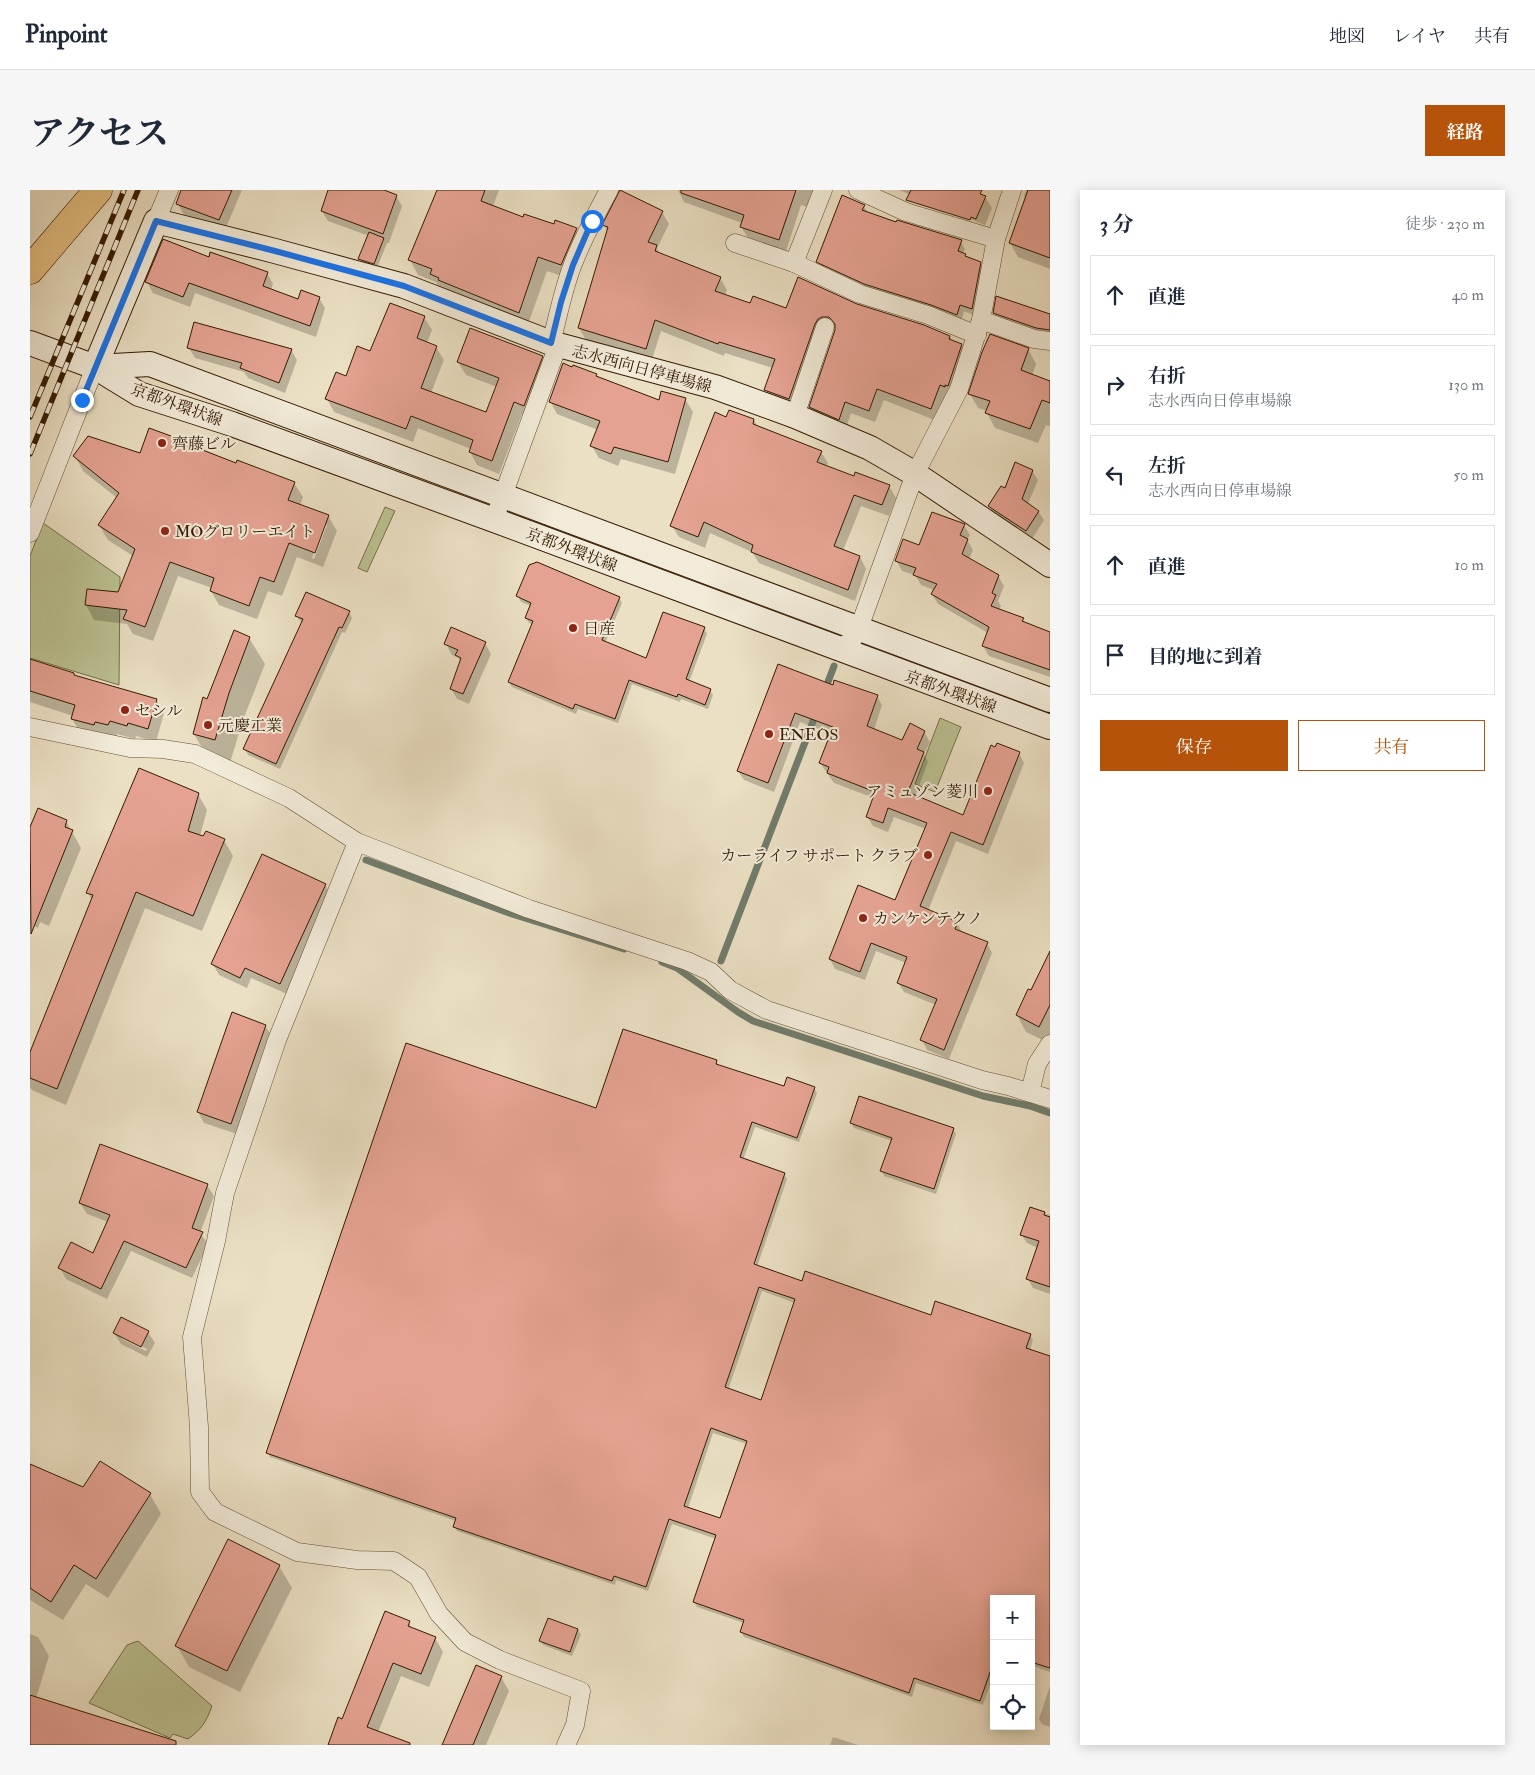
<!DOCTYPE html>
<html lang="ja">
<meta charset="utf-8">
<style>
body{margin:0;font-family:"IM FELL Double Pica","Noto Serif JP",serif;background:#f6f6f7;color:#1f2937}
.controls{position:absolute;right:15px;bottom:15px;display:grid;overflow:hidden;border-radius:0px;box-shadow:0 2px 12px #0003}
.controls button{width:45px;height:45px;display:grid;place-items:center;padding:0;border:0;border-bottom:1px solid #e0e1e3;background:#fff;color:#1f2937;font:25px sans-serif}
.stop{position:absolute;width:15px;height:15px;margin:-11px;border:4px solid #1a73e8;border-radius:50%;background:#fff}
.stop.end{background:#1a73e8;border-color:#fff;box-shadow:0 1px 5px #0008}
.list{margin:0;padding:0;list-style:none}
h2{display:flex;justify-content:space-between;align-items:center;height:65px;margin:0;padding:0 20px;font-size:21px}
h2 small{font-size:16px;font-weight:400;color:#747a83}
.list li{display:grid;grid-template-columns:32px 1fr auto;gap:15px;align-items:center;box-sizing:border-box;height:80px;margin:0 10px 10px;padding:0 10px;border:1px solid #e0e1e3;border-radius:0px}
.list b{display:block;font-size:19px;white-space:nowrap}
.list p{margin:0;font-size:16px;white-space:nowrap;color:#747a83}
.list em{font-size:16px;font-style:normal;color:#747a83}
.actions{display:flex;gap:10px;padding:15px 20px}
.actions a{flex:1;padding:11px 0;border:1px solid #b45309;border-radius:0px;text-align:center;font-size:18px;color:#b45309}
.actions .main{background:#b45309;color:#fff}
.icon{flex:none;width:28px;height:28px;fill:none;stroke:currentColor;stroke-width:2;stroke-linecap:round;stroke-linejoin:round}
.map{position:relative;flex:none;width:1020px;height:1555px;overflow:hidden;border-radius:0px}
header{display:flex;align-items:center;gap:30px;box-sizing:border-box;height:70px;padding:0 25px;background:#fff;border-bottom:1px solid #e0e1e3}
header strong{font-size:24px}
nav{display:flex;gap:28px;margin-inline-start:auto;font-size:18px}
.intro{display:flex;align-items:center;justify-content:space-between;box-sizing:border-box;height:120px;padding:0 30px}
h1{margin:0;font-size:35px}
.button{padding:12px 22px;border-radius:0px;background:#b45309;color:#fff;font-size:18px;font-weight:700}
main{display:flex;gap:30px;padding:0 30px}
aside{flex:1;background:#fff;border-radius:0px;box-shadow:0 2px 12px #0003}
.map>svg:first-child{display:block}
.green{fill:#bbc191;stroke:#786e49}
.shadow{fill:#0003;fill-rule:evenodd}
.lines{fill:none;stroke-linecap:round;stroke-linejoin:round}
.stream{stroke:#707c6c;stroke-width:7}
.building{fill:#e5a292;stroke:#341a01;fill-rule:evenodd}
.street-casing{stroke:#624c32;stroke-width:19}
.secondary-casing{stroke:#341a01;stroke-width:26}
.highway-casing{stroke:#341a01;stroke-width:29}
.street{stroke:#f2ebd9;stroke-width:18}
.secondary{stroke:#f2ebd9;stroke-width:24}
.highway{stroke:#e6c082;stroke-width:28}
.rail-casing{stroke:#341a01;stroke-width:5.5}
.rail{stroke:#f2ebd9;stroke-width:4;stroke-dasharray:11;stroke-linecap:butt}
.route{stroke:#1a73e8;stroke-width:6}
.poi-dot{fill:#8f2418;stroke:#f2ebd9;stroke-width:2}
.labels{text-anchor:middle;stroke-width:4;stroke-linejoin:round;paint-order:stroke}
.street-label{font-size:16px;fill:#341a01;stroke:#f2ebd9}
.poi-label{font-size:16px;fill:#341a01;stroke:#f2ebd9;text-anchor:start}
</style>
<header>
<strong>Pinpoint</strong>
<nav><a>地図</a><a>レイヤ</a><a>共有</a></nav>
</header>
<div class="intro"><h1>アクセス</h1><a class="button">経路</a></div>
<main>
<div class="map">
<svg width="1020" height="1555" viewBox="0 0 1020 1555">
<rect width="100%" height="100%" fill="#ebe0c4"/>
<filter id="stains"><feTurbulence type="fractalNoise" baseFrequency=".004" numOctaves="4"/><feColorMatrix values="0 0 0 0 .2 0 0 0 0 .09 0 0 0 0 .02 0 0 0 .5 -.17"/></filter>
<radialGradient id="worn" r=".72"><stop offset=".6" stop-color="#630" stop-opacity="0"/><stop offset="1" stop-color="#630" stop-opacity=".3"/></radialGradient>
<!-- green -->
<g class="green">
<polygon points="355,317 365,321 337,382 328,378"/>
<polygon points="13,333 90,387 89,495 0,468 0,366"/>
<polygon points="910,528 931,537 905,602 885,594"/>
<path d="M 108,1451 L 182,1516 C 176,1532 172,1539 158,1549 L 143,1544 L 140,1548 L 59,1513 L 97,1455 Z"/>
</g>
<!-- shadow -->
<g class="shadow">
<polygon points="153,0 212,0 195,40 154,25 148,14"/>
<polygon points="299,0 351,0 366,6 372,16 359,53 357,53 347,78 333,74 330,69 339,46 298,31 292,21"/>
<polygon points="408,0 469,0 463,16 494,28 546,39 555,53 540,89 517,81 497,137 410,99 406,92 388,85 380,70"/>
<polygon points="648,0 784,0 778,17 771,15 756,61 718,48 711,37 712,33 654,12"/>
<polygon points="869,0 946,0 955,7 962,18 955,35"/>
<polygon points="996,0 1020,0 1020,79 988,67 980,53 996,10 994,6"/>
<polygon points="834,16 838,24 867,34 931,52 935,59 933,64 936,68 950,73 954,80 946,126 934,121 931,132 839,101 792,79 788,72"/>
<polygon points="632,22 639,34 627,58 631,65 690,88 697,100 695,106 721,114 757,120 826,115 920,147 923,152 931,155 938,167 907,231 854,210 845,232 821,223 815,241 788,229 781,217 806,138 800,138 766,221 742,211 735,199 743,178 695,163 694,166 631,141 622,170 556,150 549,138 578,42 574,35"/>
<polygon points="179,69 237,83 243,94 241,100 269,111 289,108 295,118 286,147 165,103 160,117 123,103 117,92"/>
<polygon points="964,123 1020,126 1020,149 970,133"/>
<polygon points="394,127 402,140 397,153 406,157 414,170 401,203 457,224 467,197 436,185 428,172 512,167 520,180 502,228 492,224 469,284 447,275 440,262 441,259 388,238 383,252 304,222 297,209 341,163"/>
<polygon points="158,157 261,160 267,170 255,203 218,188 214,182 165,168"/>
<polygon points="998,159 1006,174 1002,186 1020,192 1020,236 1016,235 1008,253 965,238 957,223 957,221 948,218 940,204"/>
<polygon points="566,185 568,188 629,211 655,209 663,222 645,284 591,269 588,276 569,268 561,255 568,240 527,224 520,211"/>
<polygon points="697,228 724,230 728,237 791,262 798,273 796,277 824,288 859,296 866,308 859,326 831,316 813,361 830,367 836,379 825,411 729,373 722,362 680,343 675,358 649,347 642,336"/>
<path d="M 170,258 L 172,261 L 264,293 L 273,307 L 270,316 L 298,326 L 307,341 L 293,377 L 267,367 L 252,406 L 238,401 L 227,429 L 189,415 L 181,401 L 182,398 L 148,386 L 123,451 L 103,444 L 97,434 L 64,430 L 56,415 L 89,404 L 103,366 L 78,350 L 69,335 L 87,308 L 53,281 L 45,266 L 111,265 ZM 294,335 L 297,335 L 284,369 L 282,368 Z"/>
<polygon points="1002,281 1008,290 998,314 1008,321 1014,330 1002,349 965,325 959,316 975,300"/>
<polygon points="934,335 940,345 937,350 943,360 939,369 968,386 974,396 968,411 971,416 969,420 993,429 995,434 1020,443 1020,487 959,466 953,456 958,443 908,414 902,404 904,400 891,395 885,385 872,381 866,370"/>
<polygon points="488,406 589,408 592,413 575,453 617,469 674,438 677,444 659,492 680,500 683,505 678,519 651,509 650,512 602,494 588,533 548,519 546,524 482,497 479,492 503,435 499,433 496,428 501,416 491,412"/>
<polygon points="319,422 322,428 315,443 312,442 250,579 218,565 215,559 273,433 270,431 266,426"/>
<polygon points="219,448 235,474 213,530 199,576 179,570 164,544 178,510"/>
<polygon points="455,453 461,464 439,514 427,509 421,498 431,472 428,468 422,465 416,454"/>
<polygon points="0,470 44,484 45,486 126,510 134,523 126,552 106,546 105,549 87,544 86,548 50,542 42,529 43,526 0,512"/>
<polygon points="749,475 803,496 847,506 852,515 844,540 872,551 880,535 894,542 900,552 894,564 898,572 885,606 933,626 989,563 994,573 958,664 926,651 898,721 927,733 932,742 957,753 962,763 919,869 897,860 892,850 906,815 874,802 868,793 876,773 846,761 835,790 805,779 800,769 866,711 896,639 864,627 858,642 843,636 837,626 844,608 804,593 790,573 802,544 770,532 744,602 714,590 708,581"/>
<polygon points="168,604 177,620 170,646 194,650 203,666 172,741 115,718 36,915 2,900 0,898 0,865 62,710 58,703"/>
<polygon points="8,620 36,631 51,658 19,736 10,732 8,738 0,734 0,640"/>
<polygon points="295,695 302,706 257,804 221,788 217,798 189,785 183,774"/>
<polygon points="1020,763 1020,850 1019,853 996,842 987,825"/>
<polygon points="235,836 242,846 207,944 174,933 168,922"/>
<path d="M 686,871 L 689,876 L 754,898 L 784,898 L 787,903 L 769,952 L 725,937 L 713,970 L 754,984 L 757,989 L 727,1077 L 772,1092 L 901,1126 L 1000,1145 L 1003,1150 L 1000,1160 L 1020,1167 L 1020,1482 L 1001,1475 L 1001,1409 L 964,1409 L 964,1483 L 953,1515 L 886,1493 L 882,1507 L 714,1447 L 711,1442 L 714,1433 L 667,1417 L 664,1412 L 686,1349 L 642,1334 L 618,1401 L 586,1390 L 585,1395 L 427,1341 L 424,1336 L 426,1331 L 240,1267 L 237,1262 L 567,920 ZM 732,1101 L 765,1113 L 732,1211 L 698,1200 ZM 683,1243 L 717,1254 L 691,1329 L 658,1318 Z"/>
<polygon points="821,933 923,939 926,944 906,1004 854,986 852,981 862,951 824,938"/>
<polygon points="177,995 184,1006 170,1043 178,1054 162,1088 101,1061 77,1109 36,1089 30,1078 64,1065 78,1032 57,1024 50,1013"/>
<polygon points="1001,1018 1019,1025 1020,1023 1020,1104 1003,1098 998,1089 1008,1058 997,1053 991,1044"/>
<path d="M 118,1142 L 125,1153 L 117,1167 L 91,1154 L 84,1143 ZM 92,1146 L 117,1159 L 116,1161 L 92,1149 Z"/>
<polygon points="0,1275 54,1299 120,1304 131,1324 78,1408 56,1394 33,1430 0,1410"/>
<polygon points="249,1376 262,1398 210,1502 159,1477 147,1456"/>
<polygon points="518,1429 548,1440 551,1445 542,1466 513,1455 510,1450"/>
<polygon points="379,1432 382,1439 405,1448 413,1462 399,1497 371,1486 348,1542 374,1555 300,1555 312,1530"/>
<polygon points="0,1444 8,1447 19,1466 6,1508 140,1555 0,1555"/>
<polygon points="471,1487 479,1501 456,1555 413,1555"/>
<polygon points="1020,1496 1020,1537 1012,1534 1009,1529"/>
<polygon points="803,1547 828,1555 800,1555"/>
</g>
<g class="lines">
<!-- stream -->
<g class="stream">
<polyline points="795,500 804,476"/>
<polyline points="336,670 482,724 594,759"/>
<polyline points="691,771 787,521"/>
<polyline points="632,772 647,778 708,822 723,831 953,906 1000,916 1020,923"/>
</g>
</g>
<!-- building -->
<g class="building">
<polygon points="151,0 202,0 189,30 146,14"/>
<polygon points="298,0 354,0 367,5 353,44 291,21"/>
<polygon points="407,0 455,0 451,11 493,27 494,24 524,34 525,30 547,38 531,75 508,67 489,123 408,90 409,88 400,84 402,79 378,70"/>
<polygon points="590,0 633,21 618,52 627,55 625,61 691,87 685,101 720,113 723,106 756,118 768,87 827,114 894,135 920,146 919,149 932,154 918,196 915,195 915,197 910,195 901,219 847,199 839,221 815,212 809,230 779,217 805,140 805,134 799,127 792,127 788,129 785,134 759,209 734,200 745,169 689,152 688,154 625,130 616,159 548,138 578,37 572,35"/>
<polygon points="651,0 766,0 749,50 710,37 714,25 651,3"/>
<polygon points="881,0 952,0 950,4 956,6 946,29 941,27 940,30 876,10"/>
<polygon points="998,0 1020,0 1020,68 979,53"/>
<polygon points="812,5 835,15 832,20 866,32 867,30 932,50 928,61 936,64 935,66 951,72 942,119 930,115 927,125 901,115 834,94 786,72"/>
<polygon points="339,42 354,48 344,74 328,69"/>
<polygon points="133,49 179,67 180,62 238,82 233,96 268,109 271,100 290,107 280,136 159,93 153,107 115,92"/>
<polygon points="966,106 1020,124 1020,140 1006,138 963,123"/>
<polygon points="360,113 395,126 387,148 407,156 391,198 456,222 469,188 427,172 440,138 513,166 494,216 484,212 462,271 439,262 443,250 381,226 376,239 295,209 306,182 316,186 327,156 340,161"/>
<polygon points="164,132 262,159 249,193 210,178 212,173 157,158"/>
<polygon points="960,144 999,158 991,180 1020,191 1020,213 1012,210 1000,239 955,223 960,211 938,204 952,162"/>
<polygon points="533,173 542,177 543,175 567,184 566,186 629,210 631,201 656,208 638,272 584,257 581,264 560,256 570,231 519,212"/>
<polygon points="699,220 724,229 723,234 792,261 787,272 824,286 825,282 860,295 852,315 824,305 804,356 830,366 818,400 721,362 723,355 674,332 668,347 640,336 685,222 696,227"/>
<polygon points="119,238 171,257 170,259 206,273 207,270 265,292 258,310 299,325 285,363 259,353 244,392 230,387 219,416 180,401 184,388 140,372 115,437 93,429 97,420 55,415 57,399 88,402 105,359 68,335 89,303 43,266 58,246 110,263"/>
<polygon points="985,272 1003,280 992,309 1009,321 996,341 958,316 971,296 975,298"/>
<polygon points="902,322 935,334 930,345 938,349 932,364 969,385 962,403 966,405 961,416 994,428 992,431 1020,442 1020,480 952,456 959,437 901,404 907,394 883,385 886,378 865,371 873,349 889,355"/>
<polygon points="507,372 590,407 572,450 616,468 633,422 675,437 656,489 681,499 675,515 648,504 647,507 599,490 585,529 545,514 543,519 478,492 503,431 495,428 501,413 486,406 499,375"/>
<polygon points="276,402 320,421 312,438 309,437 246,574 213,559 273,429 265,426"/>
<polygon points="421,437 456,452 433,504 420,499 431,468 425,465 428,460 414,454"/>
<polygon points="204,440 220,447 199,503 185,550 163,544 173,507 177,509"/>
<polygon points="0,469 44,483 44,485 127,509 118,539 98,533 97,536 80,531 78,535 65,532 64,535 41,529 45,515 0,501"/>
<polygon points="748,474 803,495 804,490 848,505 837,536 872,550 880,533 895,541 887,559 894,562 878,602 933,625 961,555 965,557 967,553 990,562 953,655 921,642 890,716 928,732 925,739 958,752 914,860 890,850 907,809 867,793 877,767 841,753 830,782 799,769 828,695 865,710 897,633 858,618 853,633 836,627 845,602 797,583 799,577 789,573 803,537 765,523 738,593 707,581"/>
<polygon points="109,578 169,603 158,641 173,646 176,641 195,649 163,726 106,702 27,899 0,888 0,862 63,705 56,703"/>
<polygon points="8,618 37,630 35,637 43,640 1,744 0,637"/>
<polygon points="232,664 296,694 250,794 215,778 210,788 181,774"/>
<polygon points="1020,761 1020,815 1009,837 986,825 998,799 1001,800"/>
<polygon points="202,822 236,835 201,934 167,922"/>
<path d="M 593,839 L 687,870 L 686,874 L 754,896 L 757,887 L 785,897 L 767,948 L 722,932 L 710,967 L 755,983 L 724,1074 L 772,1091 L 775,1081 L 901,1125 L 905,1111 L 1001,1144 L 996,1158 L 1020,1166 L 1020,1478 L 1001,1472 L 1001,1409 L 964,1409 L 964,1471 L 950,1511 L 884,1488 L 879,1503 L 710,1442 L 714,1430 L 663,1412 L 686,1345 L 639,1329 L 616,1397 L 584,1386 L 582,1391 L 423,1337 L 426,1328 L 236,1263 L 376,853 L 566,918 ZM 729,1097 L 765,1109 L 731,1210 L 695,1197 ZM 681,1238 L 717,1251 L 690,1328 L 654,1316 Z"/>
<polygon points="829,906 924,938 904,999 850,981 862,948 820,933"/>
<polygon points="70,954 178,994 162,1038 173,1042 156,1078 94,1051 71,1099 28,1078 41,1052 63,1063 80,1025 49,1013"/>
<polygon points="1000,1017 1015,1022 1014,1025 1020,1027 1020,1097 996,1089 1009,1051 990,1045"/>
<polygon points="91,1127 119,1141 111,1157 83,1143"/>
<polygon points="70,1271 121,1303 66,1389 44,1375 21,1412 0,1398 0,1274 53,1297"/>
<polygon points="198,1349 250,1375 197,1481 145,1456"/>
<polygon points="355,1421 380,1431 378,1436 406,1447 391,1484 363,1473 337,1537 380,1553 380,1555 298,1555 308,1527 312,1529"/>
<polygon points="518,1428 548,1439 540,1462 509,1451"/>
<polygon points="446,1475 472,1486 443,1555 412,1555"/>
<polygon points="0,1505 146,1551 146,1555 0,1555"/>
</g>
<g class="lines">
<!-- street casing -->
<g class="street-casing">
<g id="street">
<polyline points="793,0 764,73 830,104 898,125 947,145"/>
<polyline points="828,0 876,22 966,49"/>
<polyline points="126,31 139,0"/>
<polyline points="705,53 764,73"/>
<polyline points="951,130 1004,149 1020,151"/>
<path d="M 521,153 C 528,127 533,99 543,74 C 553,48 566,24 579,0"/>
<polyline points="765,226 795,137"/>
<polyline points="464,330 528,155"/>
<polyline points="0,343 65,177"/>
<polyline points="809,459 823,449 829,438 885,284 929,199 951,130 966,49 982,0"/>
<polyline points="0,537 100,558 133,559 165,564 259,608 327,652 499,719 657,771 681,782 700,800 737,820 952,890 978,896 1020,909"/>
<polyline points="327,652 247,850 195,1003 186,1051 162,1147 169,1237 170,1302 185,1322 267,1362 327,1370 364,1371 388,1387 409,1424 435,1452 470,1470 551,1501 545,1535 536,1555"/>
<polyline points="1000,902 1007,874 1020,854"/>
</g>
</g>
<!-- secondary casing -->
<g class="secondary-casing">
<g id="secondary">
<polyline points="0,153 65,177 109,204 202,234 464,330 1020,537"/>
<polyline points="65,177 126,31 245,61 374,96 521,153 685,197 765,226 840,258 885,284 1020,375"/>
<polyline points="65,177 120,174 1020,510"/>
</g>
</g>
<!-- highway casing -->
<g class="highway-casing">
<polyline id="highway" points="0,80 68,0"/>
</g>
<!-- street -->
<use href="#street" class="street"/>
<!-- secondary -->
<use href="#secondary" class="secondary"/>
<!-- highway -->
<use href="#highway" class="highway"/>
<!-- rail casing -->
<g class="rail-casing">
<g id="rail">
<polyline points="0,227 94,0"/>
<polyline points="0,264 108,0"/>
</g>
</g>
<!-- rail -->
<use href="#rail" class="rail"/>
</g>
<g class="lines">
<!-- route -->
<polyline class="route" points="52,210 126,31 245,61 374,96 521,153 531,112 543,75 562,31"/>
</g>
<!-- markers -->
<g class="poi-dot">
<circle cx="132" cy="253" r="5"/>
<circle cx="135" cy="341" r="5"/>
<circle cx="543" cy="438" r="5"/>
<circle cx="95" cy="520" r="5"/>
<circle cx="178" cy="535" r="5"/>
<circle cx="739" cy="544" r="5"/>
<circle cx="958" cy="601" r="5"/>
<circle cx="898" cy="665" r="5"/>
<circle cx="833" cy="728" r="5"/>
</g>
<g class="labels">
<!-- street labels -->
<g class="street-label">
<text transform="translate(612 178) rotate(15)" y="6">志水西向日停車場線</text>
<text transform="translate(147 214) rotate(20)" y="6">京都外環状線</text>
<text transform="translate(542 359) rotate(21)" y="6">京都外環状線</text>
<text transform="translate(921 501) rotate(20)" y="6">京都外環状線</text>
</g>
<!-- poi labels -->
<g class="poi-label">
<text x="142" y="259">齊藤ビル</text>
<text x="145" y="347">MOグロリーエイト</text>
<text x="553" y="444">日産</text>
<text x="105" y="526">セシル</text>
<text x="188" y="541">元慶工業</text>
<text x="749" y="550">ENEOS</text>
<text x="948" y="607" text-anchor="end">アミュゾン菱川</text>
<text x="888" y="671" text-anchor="end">カーライフ サポート クラブ</text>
<text x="843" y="734">カンケンテクノ</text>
</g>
</g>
<rect width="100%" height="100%" filter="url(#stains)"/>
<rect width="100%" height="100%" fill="url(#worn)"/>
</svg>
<div class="controls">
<button>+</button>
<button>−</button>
<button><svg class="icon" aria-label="locate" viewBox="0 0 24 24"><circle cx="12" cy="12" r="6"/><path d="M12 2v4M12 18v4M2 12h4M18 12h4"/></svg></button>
</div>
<div class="stop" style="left:562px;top:31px"></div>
<div class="stop end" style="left:52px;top:210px"></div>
</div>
<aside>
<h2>3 分<small>徒歩 · 230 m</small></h2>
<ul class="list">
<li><svg class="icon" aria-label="ahead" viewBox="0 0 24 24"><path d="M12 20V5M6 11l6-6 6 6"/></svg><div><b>直進</b></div><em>40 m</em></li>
<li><svg class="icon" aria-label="right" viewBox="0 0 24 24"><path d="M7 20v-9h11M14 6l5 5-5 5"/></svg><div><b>右折</b><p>志水西向日停車場線</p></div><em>130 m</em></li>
<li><svg class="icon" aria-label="left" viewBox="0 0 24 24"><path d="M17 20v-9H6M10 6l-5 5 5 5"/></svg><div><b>左折</b><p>志水西向日停車場線</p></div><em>50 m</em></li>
<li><svg class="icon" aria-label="ahead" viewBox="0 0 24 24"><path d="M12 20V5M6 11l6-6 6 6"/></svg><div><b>直進</b></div><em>10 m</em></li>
<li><svg class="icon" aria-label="arrive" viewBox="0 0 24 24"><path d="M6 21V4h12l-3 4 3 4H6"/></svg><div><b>目的地に到着</b></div></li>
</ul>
<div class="actions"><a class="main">保存</a><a>共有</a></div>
</aside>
</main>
